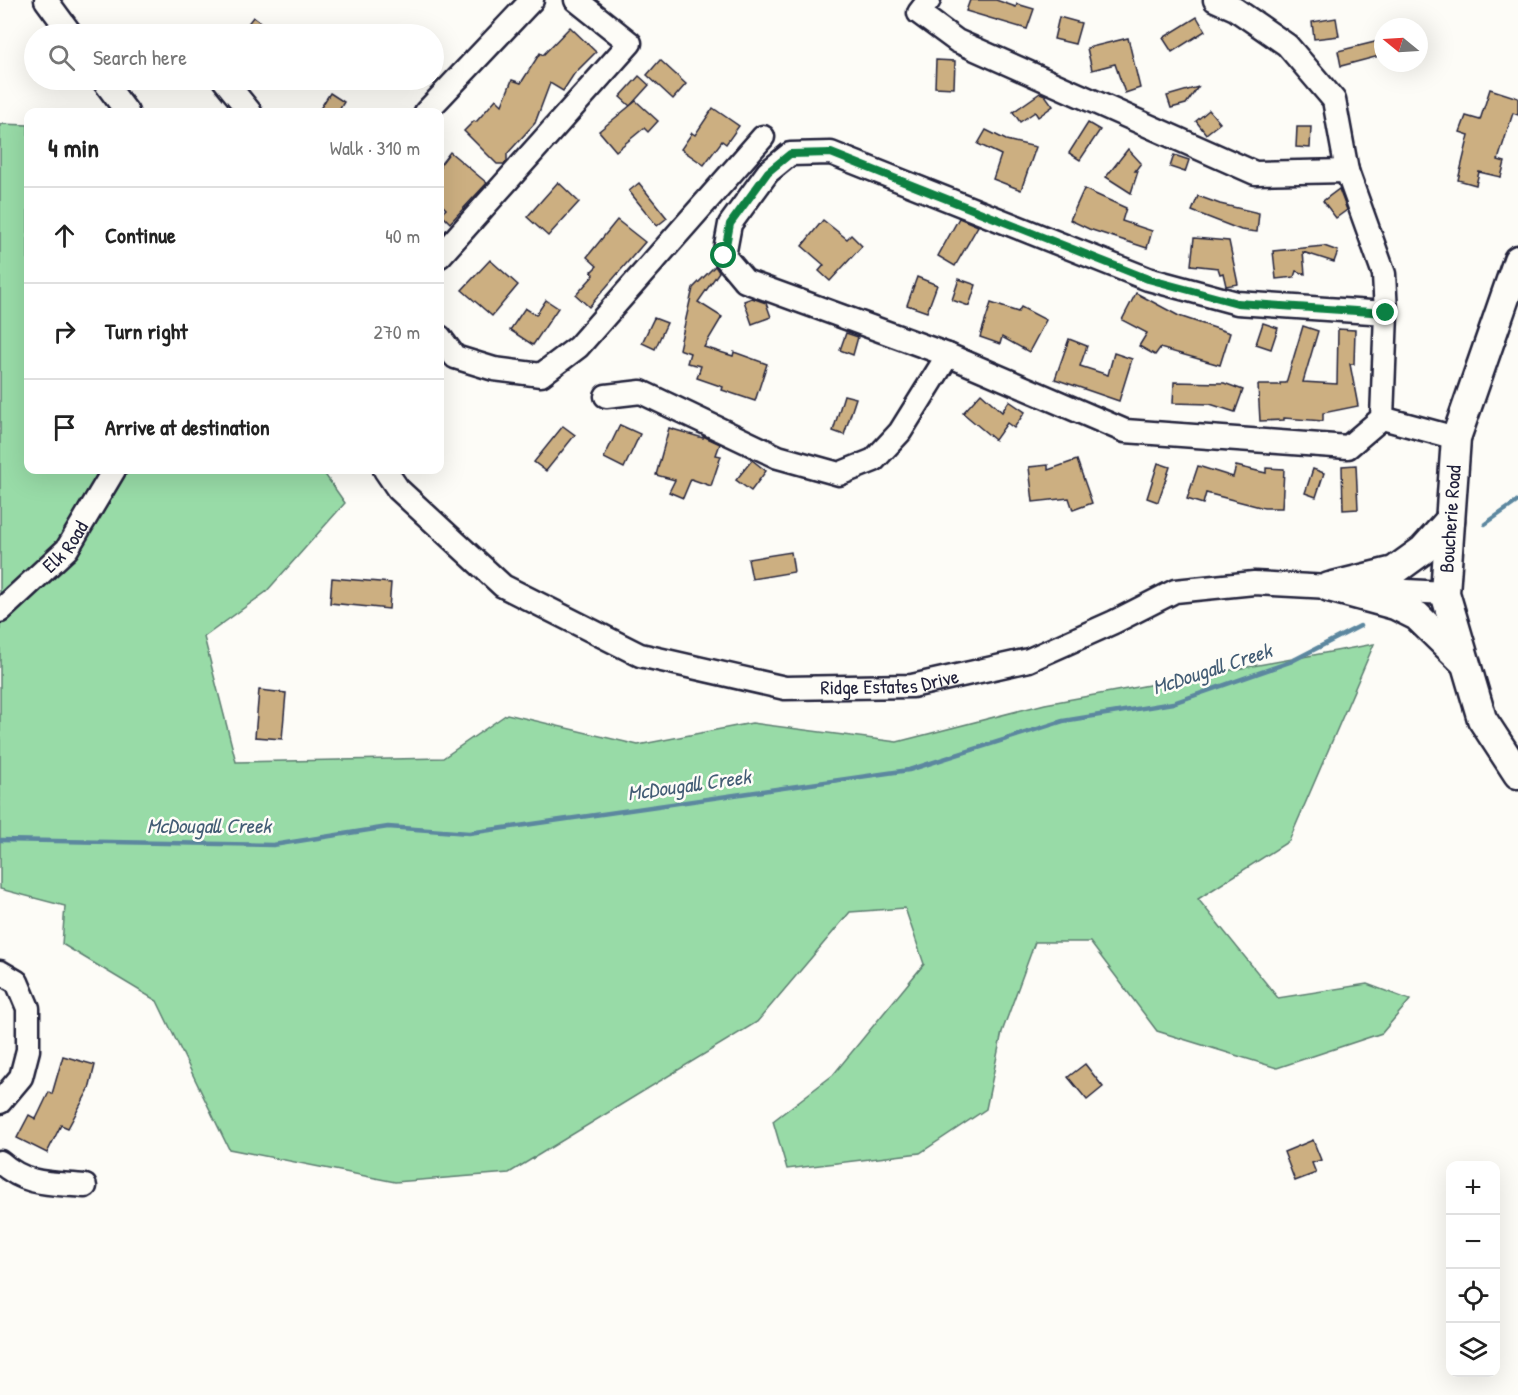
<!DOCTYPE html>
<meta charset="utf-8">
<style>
body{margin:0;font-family:"Patrick Hand",sans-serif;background:#f2f2f2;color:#222}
.controls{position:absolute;right:18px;bottom:18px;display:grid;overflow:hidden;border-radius:12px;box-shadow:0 6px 24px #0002}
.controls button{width:54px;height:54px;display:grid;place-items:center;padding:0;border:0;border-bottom:2px solid #e0e0e0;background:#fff;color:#222;font:30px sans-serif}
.compass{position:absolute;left:1374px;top:18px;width:54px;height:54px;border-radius:50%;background:#fff;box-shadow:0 6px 24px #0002;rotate:288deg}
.stop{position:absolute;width:18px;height:18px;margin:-14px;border:4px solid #0b8043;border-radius:50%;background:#fff}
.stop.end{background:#0b8043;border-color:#fff;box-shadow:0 2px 6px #0008}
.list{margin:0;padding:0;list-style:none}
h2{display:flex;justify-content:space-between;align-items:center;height:78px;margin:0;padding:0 24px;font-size:26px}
h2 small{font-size:20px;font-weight:400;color:#767676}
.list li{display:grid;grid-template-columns:39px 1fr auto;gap:18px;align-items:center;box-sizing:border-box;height:96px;padding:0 24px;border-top:2px solid #e0e0e0}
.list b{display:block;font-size:22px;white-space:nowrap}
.list em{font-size:20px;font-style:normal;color:#767676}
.icon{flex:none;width:33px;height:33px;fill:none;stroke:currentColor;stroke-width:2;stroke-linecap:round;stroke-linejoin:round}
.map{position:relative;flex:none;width:1518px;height:1395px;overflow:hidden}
.search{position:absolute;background:#fff;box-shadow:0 6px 24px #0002;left:24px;top:24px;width:420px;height:66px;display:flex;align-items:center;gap:15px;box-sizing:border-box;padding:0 21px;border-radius:33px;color:#767676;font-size:22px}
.panel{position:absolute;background:#fff;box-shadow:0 6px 24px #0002;left:24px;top:108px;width:420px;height:366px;border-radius:12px}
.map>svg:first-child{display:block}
.green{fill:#98dba7;stroke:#5d7e71;stroke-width:1.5}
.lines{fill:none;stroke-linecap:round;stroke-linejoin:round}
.stream{stroke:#5b879f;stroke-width:4.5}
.building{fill:#ccaf81;stroke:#22223b;stroke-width:1.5}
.minor-casing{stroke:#22223b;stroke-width:27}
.major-casing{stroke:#22223b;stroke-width:33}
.minor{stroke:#fdfcf7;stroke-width:22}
.major{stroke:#fdfcf7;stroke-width:28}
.route{stroke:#0b8043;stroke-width:8}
.labels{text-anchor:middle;stroke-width:5;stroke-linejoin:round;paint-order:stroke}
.street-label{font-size:20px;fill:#22223b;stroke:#fdfcf7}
.water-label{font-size:21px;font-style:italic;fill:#435d75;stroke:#fdfcf7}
</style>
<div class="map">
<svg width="1518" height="1395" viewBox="0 0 1518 1395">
<rect width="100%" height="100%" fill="#fdfcf7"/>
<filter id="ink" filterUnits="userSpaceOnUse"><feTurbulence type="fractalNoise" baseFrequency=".0167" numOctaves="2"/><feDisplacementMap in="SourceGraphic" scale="12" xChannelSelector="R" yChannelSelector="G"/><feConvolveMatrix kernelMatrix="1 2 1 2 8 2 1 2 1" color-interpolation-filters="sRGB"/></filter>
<g filter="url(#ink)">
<!-- green -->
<polygon class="green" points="0,124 28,125 28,470 322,470 345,503 266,592 204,637 236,762 443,758 507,714 638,745 752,723 897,742 1045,704 1374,644 1289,841 1198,899 1278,998 1367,984 1410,1000 1382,1033 1277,1068 1157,1031 1090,942 1035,942 1002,1032 986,1109 920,1153 787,1169 773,1121 833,1075 924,964 905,908 850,912 757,1022 509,1173 395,1182 229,1149 157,1001 62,944 65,906 0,889"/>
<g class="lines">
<!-- stream -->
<g class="stream">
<polyline points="1485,524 1518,501"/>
<polyline points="0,840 273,845 388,827 469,833 909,770 1063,721 1173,703 1290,662 1360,626"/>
</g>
</g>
<!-- building -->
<g class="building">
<polygon points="970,0 996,0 1016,7 1017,4 1034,9 1027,29 966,11"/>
<polygon points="253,17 277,34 240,34"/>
<polygon points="1059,17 1081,23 1075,44 1054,39"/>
<polygon points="1197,17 1205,31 1172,52 1163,38"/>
<polygon points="1336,18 1339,36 1314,39 1312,22"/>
<polygon points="570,27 596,52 574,74 563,91 550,83 535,123 507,154 507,161 504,164 497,164 464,131 474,121 476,122 496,99 502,105 512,80 521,83 540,53 543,55"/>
<polygon points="1128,38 1140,88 1125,93 1115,64 1092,70 1087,48"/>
<polygon points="1383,40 1383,55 1341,66 1338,51"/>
<polygon points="660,60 686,84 673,99 647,75"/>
<polygon points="936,60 955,61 954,88 935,87"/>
<polygon points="639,76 649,85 630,106 620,97"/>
<polygon points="1198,87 1186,104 1171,108 1167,96"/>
<polygon points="1490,89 1518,98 1518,115 1513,113 1498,160 1505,162 1501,177 1479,172 1476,185 1458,180 1469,135 1460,132 1466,116 1480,120"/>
<polygon points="330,93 344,102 338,112 318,112"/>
<polygon points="1040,93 1045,95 1053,106 1038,117 1035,112 1020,122 1013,112"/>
<polygon points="636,101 658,121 648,132 644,128 616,151 599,131"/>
<polygon points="713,108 739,126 726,144 722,141 704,165 681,149 692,133 695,135"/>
<polygon points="1209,110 1220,123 1206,134 1196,121"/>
<polygon points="1088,123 1100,130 1080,160 1069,153"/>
<polygon points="1297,127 1311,127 1310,148 1296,147"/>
<polygon points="986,130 1006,140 1036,147 1021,190 993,179 1001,155 978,144"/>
<polygon points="1128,149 1141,163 1135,171 1138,171 1131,193 1106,177"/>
<polygon points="450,152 487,183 450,223 441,214 446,209 440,203 440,165"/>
<polygon points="1174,155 1189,160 1185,172 1170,167"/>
<polygon points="558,182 579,202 548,236 527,217"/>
<polygon points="639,183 667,218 657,226 629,191"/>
<polygon points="1084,189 1126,208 1122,221 1152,231 1147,248 1089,229 1070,220"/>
<polygon points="1339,189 1347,210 1336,218 1323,201"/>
<polygon points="1198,196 1220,204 1259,213 1257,232 1241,230 1192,211"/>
<polygon points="959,218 978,226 955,266 938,256"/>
<polygon points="617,220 645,242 589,307 576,295 594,275 591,272 597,266 587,257"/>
<polygon points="823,220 847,239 851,235 862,246 830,281 819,271 824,265 802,246"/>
<polygon points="1194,238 1229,241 1238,284 1226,286 1223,273 1220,274 1218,268 1191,265"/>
<polygon points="1324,246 1338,251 1334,262 1303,252 1305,274 1296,271 1294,277 1276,279 1273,251"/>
<polygon points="490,260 518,285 492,316 462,290"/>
<polygon points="715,266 719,272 698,302 722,317 704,347 733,356 734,352 767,364 755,401 722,390 723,387 697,378 701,366 687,363 690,353 679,349 693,288"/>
<polygon points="917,277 937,285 927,312 907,305"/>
<polygon points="959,279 976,285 969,306 952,300"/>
<polygon points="1136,293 1179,316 1230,333 1220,365 1160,348 1155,355 1139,346 1147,333 1122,320"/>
<polygon points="752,298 766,303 771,317 752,324 744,301"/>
<polygon points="546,300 558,308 533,345 510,330 525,308 536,315"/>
<polygon points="991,303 1018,312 1021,307 1046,320 1029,352 1002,337 1000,344 980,337"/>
<polygon points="654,318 667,323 655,349 642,343"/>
<polygon points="1263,323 1278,328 1271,349 1256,344"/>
<polygon points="1303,326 1318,331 1303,382 1337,384 1338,329 1355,330 1354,364 1350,364 1358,406 1323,413 1323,421 1284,418 1284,420 1260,421 1258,385 1280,385 1280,383 1286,383"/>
<polygon points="846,333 858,337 853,355 840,350"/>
<polygon points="1069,339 1087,346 1080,366 1108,375 1114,353 1132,359 1119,401 1055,379"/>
<polygon points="1174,382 1224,383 1243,390 1235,412 1210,404 1173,403"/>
<polygon points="981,393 1002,412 1009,401 1025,412 1014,428 1007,423 995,440 963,413"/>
<polygon points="844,395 856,398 844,435 833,431"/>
<polygon points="620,425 640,434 624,468 604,458"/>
<polygon points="563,426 575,435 546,471 534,462"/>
<polygon points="669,428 703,438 703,436 720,444 716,455 721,456 711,486 691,479 683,498 669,492 675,480 656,475"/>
<polygon points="752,460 766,471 751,491 736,480"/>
<polygon points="1077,460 1092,503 1073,510 1069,498 1033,502 1029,467 1048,465 1048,470"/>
<polygon points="1158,463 1170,467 1158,502 1147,498"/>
<polygon points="1356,465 1358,509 1343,510 1342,466"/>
<polygon points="1198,466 1233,477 1236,466 1266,473 1266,468 1284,469 1282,508 1264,508 1206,493 1203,504 1187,499"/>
<polygon points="1313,469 1324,473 1316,497 1305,493"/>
<polygon points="791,552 794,572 752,579 748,559"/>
<polygon points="332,578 391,583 389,609 330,603"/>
<polygon points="259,690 286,693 282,739 255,737"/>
<polygon points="63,1056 95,1065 89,1089 68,1128 61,1125 47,1153 17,1138 29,1115 36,1119 49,1092 52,1094"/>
<polygon points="1085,1064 1103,1087 1087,1100 1068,1077"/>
<polygon points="1313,1140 1321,1160 1312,1163 1316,1173 1295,1181 1284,1152"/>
</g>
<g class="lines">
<!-- minor casing -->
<g class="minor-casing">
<g id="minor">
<polyline points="46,0 71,34"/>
<polyline points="929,0 919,13 957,41 1255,173 1347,171"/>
<polyline points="103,80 127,112"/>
<polyline points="224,80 250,112"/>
<polyline points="426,112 532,0"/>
<polyline points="440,256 630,43 576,0"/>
<polyline points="440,337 455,357 494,369 541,375 578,347 763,137"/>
<polyline points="948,355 745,281 724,256 730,224 768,172 790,154 831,153 1148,279 1237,303 1386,313"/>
<polyline points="606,396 641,392 778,457 839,474 874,460 900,432 948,355 1125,431 1348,447 1382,418 1386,313 1384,274 1347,171 1334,100 1287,45 1235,9 1215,0"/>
<polyline points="1382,418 1456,438"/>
<path id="s1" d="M 385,470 L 398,489 L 503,586 L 640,655 L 785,688 L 912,686 L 1029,660 L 1114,622 L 1175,591 L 1254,583 L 1445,593"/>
<path id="s2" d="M 0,611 L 67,549 L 114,470"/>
<polyline points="0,972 17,982 28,1008 28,1050 21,1077 0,1102"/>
<path d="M 0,1162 C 27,1186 51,1183 85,1186"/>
</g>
</g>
<!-- major casing -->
<g class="major-casing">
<g id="major">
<polyline points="1518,260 1456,438 1445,593 1482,719 1518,774"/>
<polyline points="1333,586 1394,571 1423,550 1450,520"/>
<polyline points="1329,587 1395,605 1417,616 1463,661"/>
</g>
</g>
<!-- minor -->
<use href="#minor" class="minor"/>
<!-- major -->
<use href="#major" class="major"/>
</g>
</g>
<g class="lines" filter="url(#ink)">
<!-- route -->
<polyline class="route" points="724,256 730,224 768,172 790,154 831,153 1148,279 1237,303 1386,313"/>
</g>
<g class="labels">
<!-- street labels -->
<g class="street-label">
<text transform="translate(1450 519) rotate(-86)" y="7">Boucherie Road</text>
<text dy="7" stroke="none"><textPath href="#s2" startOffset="92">Elk Road</textPath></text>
<text dy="7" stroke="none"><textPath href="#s1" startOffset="573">Ridge Estates Drive</textPath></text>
</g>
<!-- water labels -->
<g class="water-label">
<text transform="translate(1212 669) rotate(-18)" y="7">McDougall Creek</text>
<text transform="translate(689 785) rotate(-8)" y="7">McDougall Creek</text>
<text x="209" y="833">McDougall Creek</text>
</g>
</g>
</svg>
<div class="controls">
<button>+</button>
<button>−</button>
<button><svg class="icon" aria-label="locate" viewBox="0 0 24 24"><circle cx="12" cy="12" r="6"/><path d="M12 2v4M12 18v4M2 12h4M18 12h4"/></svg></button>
<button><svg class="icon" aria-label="layers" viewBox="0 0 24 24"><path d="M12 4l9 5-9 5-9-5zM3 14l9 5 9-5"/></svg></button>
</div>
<svg class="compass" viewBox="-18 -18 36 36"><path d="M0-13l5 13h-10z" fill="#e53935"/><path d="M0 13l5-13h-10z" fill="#767676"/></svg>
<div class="stop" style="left:724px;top:256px"></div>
<div class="stop end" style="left:1386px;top:313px"></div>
<div class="search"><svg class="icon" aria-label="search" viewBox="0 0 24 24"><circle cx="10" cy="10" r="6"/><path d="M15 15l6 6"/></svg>Search here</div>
<section class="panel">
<h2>4 min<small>Walk · 310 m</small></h2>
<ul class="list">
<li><svg class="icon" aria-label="ahead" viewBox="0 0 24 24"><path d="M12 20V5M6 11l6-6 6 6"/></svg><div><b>Continue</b></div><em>40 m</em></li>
<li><svg class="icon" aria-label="right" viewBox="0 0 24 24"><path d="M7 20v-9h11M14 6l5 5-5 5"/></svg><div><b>Turn right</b></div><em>270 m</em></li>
<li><svg class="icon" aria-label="arrive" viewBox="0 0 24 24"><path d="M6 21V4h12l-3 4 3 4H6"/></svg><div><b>Arrive at destination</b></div></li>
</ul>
</section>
</div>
